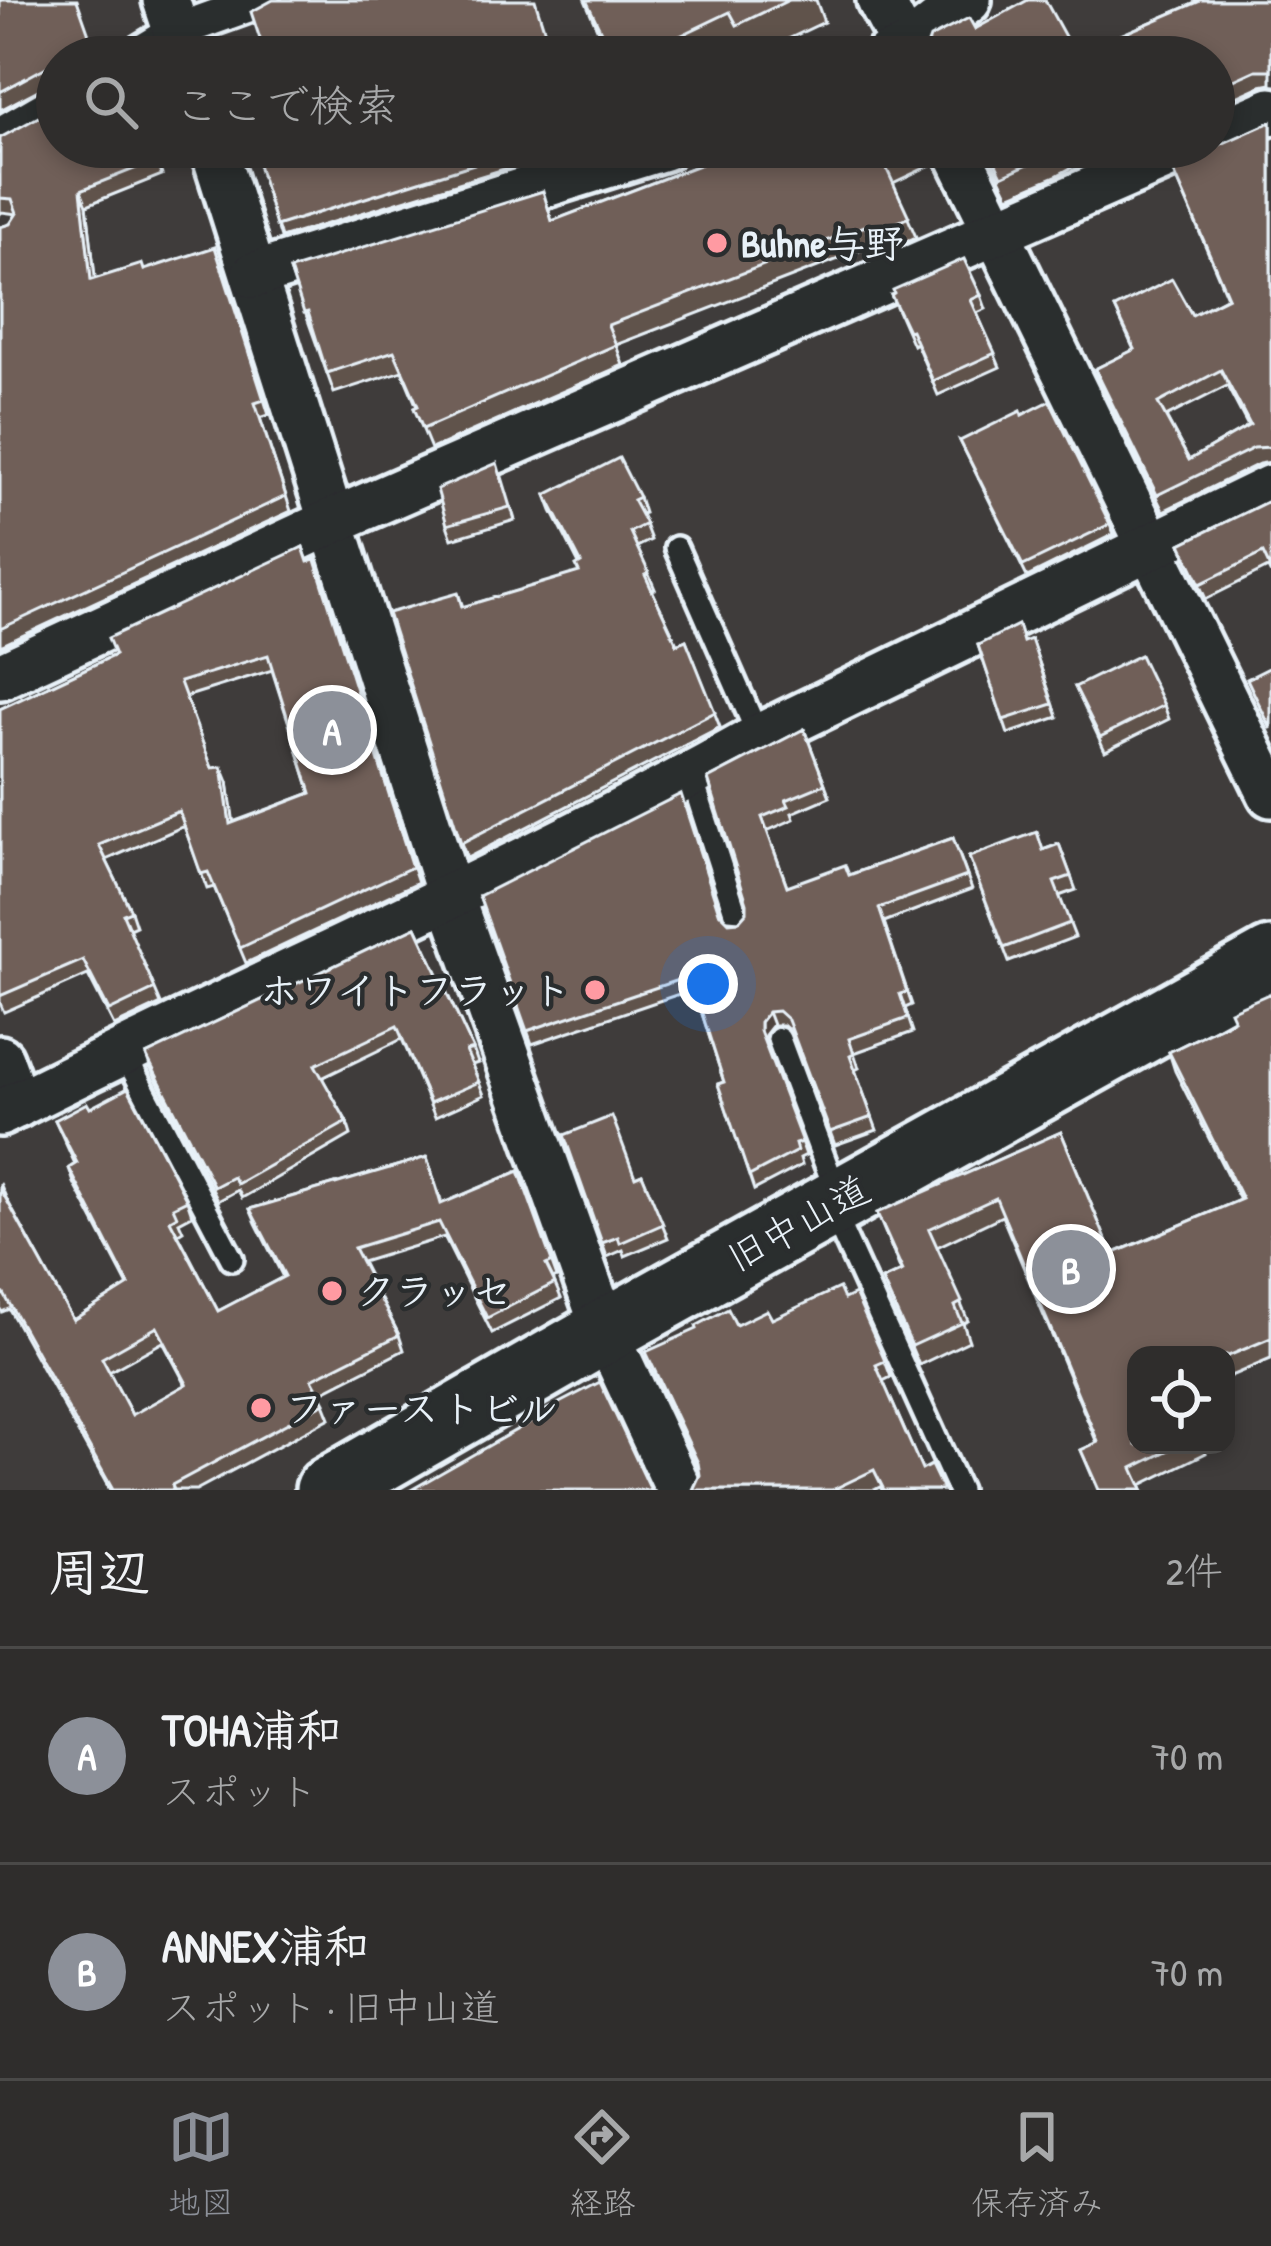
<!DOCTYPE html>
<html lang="ja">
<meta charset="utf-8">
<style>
body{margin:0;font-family:"Patrick Hand","Klee One",sans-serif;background:#373534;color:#f1f3f6}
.controls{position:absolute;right:36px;bottom:36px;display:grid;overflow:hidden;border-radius:24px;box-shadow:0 6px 18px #0003}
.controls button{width:108px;height:108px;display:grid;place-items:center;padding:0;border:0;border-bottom:3px solid #4a4948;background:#2f2d2c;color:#f1f3f6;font:60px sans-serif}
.you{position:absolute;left:708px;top:984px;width:42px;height:42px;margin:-30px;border:9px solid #fff;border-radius:50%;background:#1a73e8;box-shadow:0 0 0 18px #1a73e833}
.badge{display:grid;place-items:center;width:78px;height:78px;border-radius:50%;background:#8c9099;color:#fff;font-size:39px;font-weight:700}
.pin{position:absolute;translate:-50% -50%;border:6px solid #fff;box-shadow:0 3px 12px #0006}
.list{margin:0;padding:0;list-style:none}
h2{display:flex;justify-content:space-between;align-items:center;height:156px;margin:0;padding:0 48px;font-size:51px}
h2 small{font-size:39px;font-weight:400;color:#a7a8a9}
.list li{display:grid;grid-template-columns:78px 1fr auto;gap:36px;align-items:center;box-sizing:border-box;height:216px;padding:0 48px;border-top:3px solid #4a4948}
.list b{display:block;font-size:45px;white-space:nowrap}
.list p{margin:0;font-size:39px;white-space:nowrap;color:#a7a8a9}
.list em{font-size:39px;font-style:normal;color:#a7a8a9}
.icon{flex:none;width:66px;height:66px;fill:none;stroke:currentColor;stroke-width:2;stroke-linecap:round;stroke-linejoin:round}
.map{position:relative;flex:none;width:1271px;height:1490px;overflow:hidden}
.search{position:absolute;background:#2f2d2c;box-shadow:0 6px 18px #0003;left:36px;right:36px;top:36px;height:132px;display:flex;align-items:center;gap:30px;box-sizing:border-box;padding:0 42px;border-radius:66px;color:#a7a8a9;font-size:45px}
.sheet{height:588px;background:#2f2d2c}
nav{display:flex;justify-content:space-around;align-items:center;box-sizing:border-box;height:168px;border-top:3px solid #4a4948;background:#2f2d2c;font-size:33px;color:#a7a8a9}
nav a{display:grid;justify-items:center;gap:6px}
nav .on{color:#8c9099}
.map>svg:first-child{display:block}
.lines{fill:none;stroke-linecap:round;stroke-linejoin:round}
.service-casing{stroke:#e8f1f8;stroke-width:30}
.pedestrian-casing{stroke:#e8f1f8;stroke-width:42}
.minor-casing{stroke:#e8f1f8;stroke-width:54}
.secondary-casing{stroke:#e8f1f8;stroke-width:72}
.service{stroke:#2a2d2e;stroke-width:21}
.pedestrian{stroke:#2a2d2e;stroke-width:33}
.minor{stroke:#2a2d2e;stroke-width:45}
.secondary{stroke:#2a2d2e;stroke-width:63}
.wall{fill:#60524c;stroke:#e8f1f8;stroke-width:3;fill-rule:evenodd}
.shaded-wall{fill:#4e423e;stroke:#e8f1f8;stroke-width:3}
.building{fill:#705f58;stroke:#e8f1f8;stroke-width:3;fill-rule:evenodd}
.poi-dot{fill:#ff9aa2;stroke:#2a2d2e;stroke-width:4.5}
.labels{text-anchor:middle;stroke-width:9;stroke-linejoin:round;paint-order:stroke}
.poi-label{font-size:39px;font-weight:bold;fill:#e8f1f8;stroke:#2a2d2e;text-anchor:start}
.street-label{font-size:39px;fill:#e8f1f8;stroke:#2a2d2e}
</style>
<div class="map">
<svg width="1271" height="1490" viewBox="0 0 1271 1490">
<rect width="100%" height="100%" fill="#3f3c3b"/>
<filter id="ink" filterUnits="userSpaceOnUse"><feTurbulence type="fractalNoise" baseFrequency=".00833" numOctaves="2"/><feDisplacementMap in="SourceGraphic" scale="24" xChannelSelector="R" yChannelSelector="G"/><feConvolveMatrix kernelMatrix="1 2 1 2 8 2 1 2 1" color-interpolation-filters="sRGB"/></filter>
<g filter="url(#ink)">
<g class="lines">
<!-- service casing -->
<g class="service-casing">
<g id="service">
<polyline points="676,548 759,737"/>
<polyline points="691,775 738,921"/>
<polyline points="779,1039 837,1194"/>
<polyline points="123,1051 232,1259"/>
<polyline points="833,1212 959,1490"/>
</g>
</g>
<!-- pedestrian casing -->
<g class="pedestrian-casing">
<g id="pedestrian">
<polyline points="133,57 176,31 262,0"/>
<polyline points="0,134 57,101"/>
</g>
</g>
<!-- minor casing -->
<g class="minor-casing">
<g id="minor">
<polyline points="166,0 185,57"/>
<polyline points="880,0 910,57"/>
<polyline points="886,57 906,49 968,0"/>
<polyline points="1214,136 1271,111"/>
<polyline points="213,147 450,895 605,1331 679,1490"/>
<polyline points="955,147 1271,794"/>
<polyline points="254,275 664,147"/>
<polyline points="0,676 333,521 1190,147"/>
<polyline points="0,1059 17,1105"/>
<path d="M 0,1113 C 251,985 513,876 759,737 L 1271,488"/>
</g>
</g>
<!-- secondary casing -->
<g class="secondary-casing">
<polyline id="secondary" points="328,1490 605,1331 1271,960"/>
</g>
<!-- service -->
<use href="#service" class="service"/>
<!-- pedestrian -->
<use href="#pedestrian" class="pedestrian"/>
<!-- minor -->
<use href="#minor" class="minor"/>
<!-- secondary -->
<use href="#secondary" class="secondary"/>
</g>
<!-- wall -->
<g class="wall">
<polygon points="0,0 57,57 57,80 0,110"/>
<polygon points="585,0 816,0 824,22 750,57 748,57 742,45 717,57 609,57"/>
<polygon points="1194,0 1271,0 1271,84 1261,86 1214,107 1214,57 1124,57 1116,37 1196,3"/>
<path d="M 1271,122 L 1271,462 L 1259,464 L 1163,511 L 1101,384 L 1095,369 L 1134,350 L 1115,308 L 1192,315 L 1227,297 L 1172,167 ZM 1227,386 L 1248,426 L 1189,460 L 1166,417 Z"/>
<polygon points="0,138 152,147 162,175 87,205 95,279 144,270 221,262 269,415 260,418 291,511 0,646 0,227 10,224 17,214 2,212 0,214"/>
<polygon points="253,147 564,147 535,156 536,159 281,238"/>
<polygon points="746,147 929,147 933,164 893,183 916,237 876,255 872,246 616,345 623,365 431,449 414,408 417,407 402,371 334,393 290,270 553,221"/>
<polygon points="985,147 1096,147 1098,153 1056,176 1009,196"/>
<polygon points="891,295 981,295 986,309 977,313 1000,367 938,395 916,343 913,345"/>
<polygon points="960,441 1110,524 1114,534 1027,577"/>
<polygon points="502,477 515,520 452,539 447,525"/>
<polygon points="546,495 639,497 644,513 641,514 651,540 637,547 655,589 652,590 677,644 686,640 720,727 467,858 461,843 458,593 463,607 579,573 579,564 552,511"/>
<polygon points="1271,500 1271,574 1268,568 1206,599 1181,544"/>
<path d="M 303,547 L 418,882 L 246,963 L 214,887 L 207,889 L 184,826 L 106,860 L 131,911 L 136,926 L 129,929 L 161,1004 L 114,1026 L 88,975 L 4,1012 L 0,1003 L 0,709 L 114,655 ZM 272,670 L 311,793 L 233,822 L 228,782 L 212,768 L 185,697 Z"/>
<polygon points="1031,639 1058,717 1008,734 978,645 1024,642"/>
<polygon points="1075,687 1164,705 1169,719 1105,751"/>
<polygon points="804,729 830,797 792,813 794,819 767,831 787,886 849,875 953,838 972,889 884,922 912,1005 905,1008 913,1032 854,1053 859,1068 855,1070 877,1130 835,1145 793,1034 783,1025 773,1025 765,1035 765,1044 806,1155 800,1158 802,1165 754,1190 718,1084 724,1082 694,989 532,1044 479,896 739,921 747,912 747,903 708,779"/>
<polygon points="1059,844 1076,890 1059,896 1075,937 1009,962 969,857 1043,850"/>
<polygon points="416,927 473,1049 478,1063 472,1065 484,1095 435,1117 402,1039 322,1078 347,1122 351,1135 242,1198 238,1190 218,1201 151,1069 146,1055"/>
<polygon points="1271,993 1271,1359 1226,1378 1226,1355 1136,1355 1136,1445 1204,1445 1206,1453 1141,1485 1143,1490 1098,1490 1081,1450 1097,1443 1002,1216 937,1247 968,1321 963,1323 969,1341 919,1365 882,1280 901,1271 877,1213 1061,1132 1112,1254 1240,1200 1175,1071 1169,1052 1233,1020"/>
<path d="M 90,1108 L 187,1200 L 192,1215 L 179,1222 L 183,1231 L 178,1234 L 218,1311 L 283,1277 L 256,1223 L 250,1209 L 427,1157 L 442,1204 L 519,1171 L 557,1277 L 553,1279 L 561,1298 L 492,1333 L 444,1237 L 362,1262 L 399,1335 L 404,1350 L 320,1393 L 330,1418 L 196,1490 L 110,1490 L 9,1309 L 2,1312 L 0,1309 L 0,1183 L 7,1200 L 73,1320 L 128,1286 L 74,1183 L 69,1168 L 75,1164 L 55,1120 ZM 163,1342 L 186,1385 L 132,1415 L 109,1372 Z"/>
<polygon points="564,1135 635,1177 642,1174 668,1238 625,1256 623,1250 607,1257"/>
<polygon points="844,1299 885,1361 891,1377 883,1381 922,1470 943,1490 882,1490 880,1487 874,1490 693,1490 700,1475 699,1469 646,1352 736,1325 772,1319"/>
</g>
<!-- shaded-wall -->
<g class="shaded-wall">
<polygon points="81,190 87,205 97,295 91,280"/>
<polygon points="222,767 228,782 236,839 230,824"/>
<polygon points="768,1012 773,1025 765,1035 765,1044 760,1031 760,1022"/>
</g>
<!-- building -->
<g class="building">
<polygon points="0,0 77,0 97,57 57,57 57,67 50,65 0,92"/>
<polygon points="273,0 535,0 553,57 266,57 251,12"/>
<polygon points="586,0 789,0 737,25 730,12 636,57 613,57"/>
<polygon points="1028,0 1045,0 1073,51 1061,57 919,57 925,52 930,38 969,18 975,29"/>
<polygon points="1197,0 1271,0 1271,70 1256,70 1214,89 1214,57 1125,57 1116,37 1198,2"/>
<polygon points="57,107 57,147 152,147 157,160 81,190 91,280 142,264 144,270 215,247 264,400 255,403 286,496 0,629 0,227 10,224 17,213 12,199 0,198 0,138"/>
<path d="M 1271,122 L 1271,447 L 1254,448 L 1157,495 L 1095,369 L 1135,349 L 1115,308 L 1172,279 L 1192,315 L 1228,297 L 1172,167 L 1195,156 L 1206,147 L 1219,145 ZM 1221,370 L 1250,425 L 1189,460 L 1158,403 Z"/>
<polygon points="253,147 528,147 276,226"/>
<polygon points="746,147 920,147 884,163 909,217 869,235 865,226 608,325 616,345 423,429 414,408 418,406 394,351 327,373 308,312 304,313 290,270 543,191 552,221"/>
<polygon points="988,147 1065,147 1002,176"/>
<polygon points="964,259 981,295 971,300 995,353 933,381 911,330 908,331 891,295 894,293 893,290"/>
<polygon points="1050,401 1110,524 1023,566 960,441 1021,411 1022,415"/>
<polygon points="619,458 639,497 633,500 646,524 630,532 649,573 645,575 677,644 686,640 715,712 461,843 388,613 458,593 462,607 579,572 576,566 581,563 546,495"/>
<polygon points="497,463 510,507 447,525 437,489"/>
<polygon points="1271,500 1271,570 1263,553 1200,584 1181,544"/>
<path d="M 303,547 L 308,562 L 315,560 L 412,867 L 240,948 L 208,872 L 201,874 L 179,811 L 99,845 L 131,911 L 123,914 L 155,989 L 109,1011 L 83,960 L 0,996 L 0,709 L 115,655 L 108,638 ZM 268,655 L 311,793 L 230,824 L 222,767 L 212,768 L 180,682 Z"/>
<polygon points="1018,625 1023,642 1031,639 1053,704 1003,720 978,645"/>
<polygon points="1140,655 1164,705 1100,737 1075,687"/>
<polygon points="1271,667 1271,729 1247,679"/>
<polygon points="804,729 825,784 786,800 789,806 762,817 787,886 845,865 849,875 953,838 967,876 879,908 907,992 900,994 908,1018 849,1039 854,1054 850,1056 872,1117 830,1132 788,1020 778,1011 768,1012 760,1022 760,1031 802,1142 795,1144 797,1151 749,1176 718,1084 724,1082 690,976 527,1031 479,896 681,794 719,912 729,922 739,921 747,912 747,903 708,779"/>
<polygon points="1037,832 1043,850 1059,844 1071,876 1054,882 1070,923 1004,948 969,857"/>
<polygon points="416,927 473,1049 466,1051 479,1082 430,1103 397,1026 315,1065 347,1122 237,1184 233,1177 214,1187 146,1055"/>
<polygon points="1271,993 1271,1338 1226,1357 1226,1355 1136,1355 1136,1445 1179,1445 1133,1468 1143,1490 1099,1490 1081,1450 1098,1442 996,1198 929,1229 962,1302 955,1306 962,1323 912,1346 882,1280 903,1271 877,1213 1061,1132 1112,1254 1242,1199 1169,1052 1234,1020 1230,1011"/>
<path d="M 128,1088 L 187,1200 L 173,1207 L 177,1216 L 170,1220 L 218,1311 L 285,1276 L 250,1209 L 427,1157 L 441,1204 L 519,1171 L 552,1262 L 546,1265 L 555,1283 L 487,1318 L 439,1222 L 354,1248 L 399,1335 L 312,1379 L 325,1403 L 172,1485 L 174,1490 L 113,1490 L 4,1294 L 0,1296 L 0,1188 L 73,1320 L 129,1285 L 69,1168 L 77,1163 L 55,1120 L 87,1103 L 90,1108 ZM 157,1327 L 187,1384 L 132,1415 L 102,1358 Z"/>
<polygon points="612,1116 635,1177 642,1174 663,1224 620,1243 618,1237 602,1243 564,1135"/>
<polygon points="839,1288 844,1299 855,1294 885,1361 876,1365 922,1470 931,1465 943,1490 884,1490 874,1470 832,1490 693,1490 700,1475 698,1463 646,1352 697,1329 696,1326 728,1309 736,1325 767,1310 772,1319"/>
<polygon points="600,1382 649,1486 653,1490 411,1490 539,1417 538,1414"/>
</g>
</g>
<!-- markers -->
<g class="poi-dot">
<circle cx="717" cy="243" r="12"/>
<circle cx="595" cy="990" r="12"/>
<circle cx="332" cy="1291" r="12"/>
<circle cx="261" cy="1408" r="12"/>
</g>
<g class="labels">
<!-- poi labels -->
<g class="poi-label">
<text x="741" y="257">Buhne与野</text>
<text x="571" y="1004" text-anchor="end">ホワイトフラット</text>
<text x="356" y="1305">クラッセ</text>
<text x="285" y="1422">ファーストビル</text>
</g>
<!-- street labels -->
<g class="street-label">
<text transform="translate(798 1223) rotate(-29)" y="14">旧中山道</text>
</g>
</g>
</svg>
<div class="controls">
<button><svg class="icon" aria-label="locate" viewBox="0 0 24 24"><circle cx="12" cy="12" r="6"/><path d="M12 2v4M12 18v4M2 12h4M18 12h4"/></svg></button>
</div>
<div class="you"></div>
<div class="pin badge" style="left:332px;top:730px">A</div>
<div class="pin badge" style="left:1071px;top:1269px">B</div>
<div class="search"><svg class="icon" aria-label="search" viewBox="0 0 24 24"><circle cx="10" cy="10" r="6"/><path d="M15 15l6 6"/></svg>ここで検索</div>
</div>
<section class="sheet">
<h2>周辺<small>2件</small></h2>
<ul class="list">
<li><span class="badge">A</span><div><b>TOHA浦和</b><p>スポット</p></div><em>70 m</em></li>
<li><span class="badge">B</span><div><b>ANNEX浦和</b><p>スポット · 旧中山道</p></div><em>70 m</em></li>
</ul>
</section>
<nav>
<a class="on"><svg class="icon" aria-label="map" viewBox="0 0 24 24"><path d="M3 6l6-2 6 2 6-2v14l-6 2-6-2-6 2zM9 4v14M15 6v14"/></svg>地図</a>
<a><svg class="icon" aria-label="directions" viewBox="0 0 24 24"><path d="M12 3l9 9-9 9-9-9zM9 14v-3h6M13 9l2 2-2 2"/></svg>経路</a>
<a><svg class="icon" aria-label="saved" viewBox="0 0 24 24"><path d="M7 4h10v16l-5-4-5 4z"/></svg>保存済み</a>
</nav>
